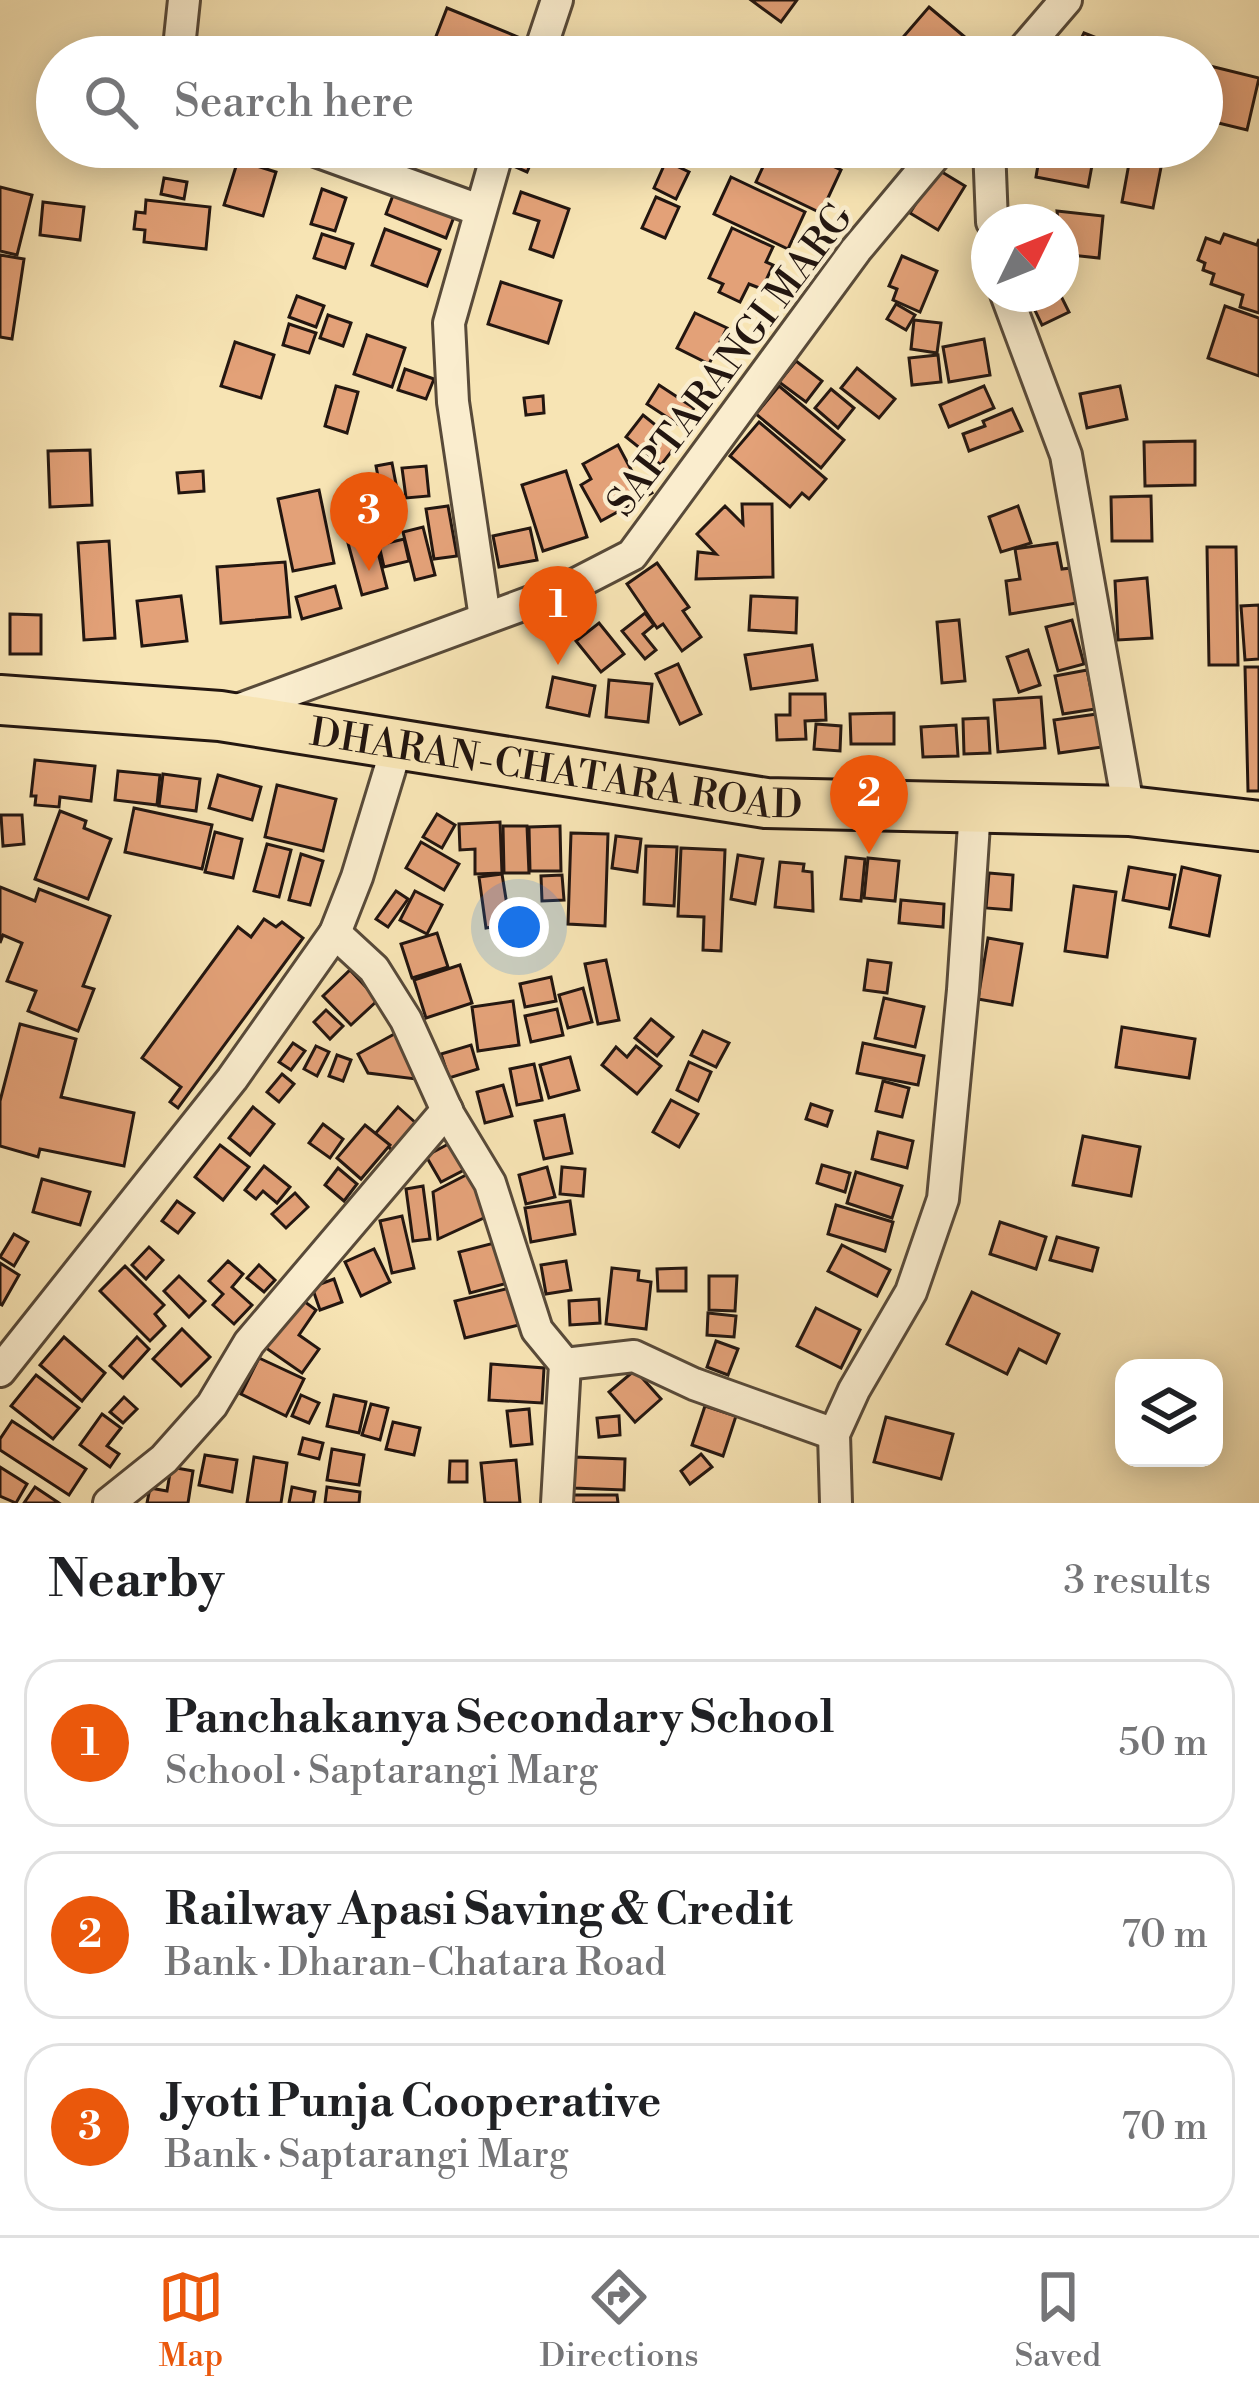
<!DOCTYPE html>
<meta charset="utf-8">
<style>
body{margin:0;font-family:"Libre Bodoni",serif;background:#f6f6f6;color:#202124}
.controls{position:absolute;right:36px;bottom:36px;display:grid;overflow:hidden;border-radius:24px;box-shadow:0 6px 30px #0003}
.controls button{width:108px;height:108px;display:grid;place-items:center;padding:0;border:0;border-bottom:3px solid #e0e0e0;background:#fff;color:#202124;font:60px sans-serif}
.compass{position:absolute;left:971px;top:204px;width:108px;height:108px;border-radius:50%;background:#fff;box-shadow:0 6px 30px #0003;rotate:47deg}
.you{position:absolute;left:519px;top:927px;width:42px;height:42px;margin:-30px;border:9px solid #fff;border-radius:50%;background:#1a73e8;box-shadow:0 0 0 18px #1a73e833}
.badge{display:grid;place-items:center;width:78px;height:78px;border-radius:50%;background:#ea580c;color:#fff;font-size:39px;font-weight:700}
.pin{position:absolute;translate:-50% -99px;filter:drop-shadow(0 3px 6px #0008)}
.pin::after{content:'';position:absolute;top:63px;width:42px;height:36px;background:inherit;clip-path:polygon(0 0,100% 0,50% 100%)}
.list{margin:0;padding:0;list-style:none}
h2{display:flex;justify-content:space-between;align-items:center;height:156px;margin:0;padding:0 48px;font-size:51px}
h2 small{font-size:39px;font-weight:400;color:#757577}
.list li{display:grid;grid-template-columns:78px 1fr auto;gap:36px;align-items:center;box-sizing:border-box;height:168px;margin:0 24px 24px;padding:0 24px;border:3px solid #e0e0e0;border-radius:36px}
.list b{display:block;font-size:45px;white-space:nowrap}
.list p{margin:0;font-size:39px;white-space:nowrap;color:#757577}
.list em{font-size:39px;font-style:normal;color:#757577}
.icon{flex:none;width:66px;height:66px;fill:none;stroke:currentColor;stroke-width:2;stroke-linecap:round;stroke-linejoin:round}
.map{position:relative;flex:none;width:1259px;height:1503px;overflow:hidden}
.search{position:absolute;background:#fff;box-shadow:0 6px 30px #0003;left:36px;right:36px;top:36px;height:132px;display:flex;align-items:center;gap:30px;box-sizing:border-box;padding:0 42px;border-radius:66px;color:#757577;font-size:45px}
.sheet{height:732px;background:#fff}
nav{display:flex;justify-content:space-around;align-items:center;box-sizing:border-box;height:168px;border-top:3px solid #e0e0e0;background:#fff;font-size:33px;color:#757577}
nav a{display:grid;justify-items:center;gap:6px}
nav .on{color:#ea580c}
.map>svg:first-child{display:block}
.building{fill:#e3a178;stroke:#231610;stroke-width:3}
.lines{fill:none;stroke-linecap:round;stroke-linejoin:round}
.street-casing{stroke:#584a39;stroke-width:36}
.primary-casing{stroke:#231610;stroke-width:54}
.street{stroke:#faedce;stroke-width:30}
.primary{stroke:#f7e4b4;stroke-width:48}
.labels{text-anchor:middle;stroke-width:9;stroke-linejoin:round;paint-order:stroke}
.street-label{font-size:39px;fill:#231610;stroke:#faedce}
</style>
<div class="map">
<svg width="1259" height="1503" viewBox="0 0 1259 1503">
<rect width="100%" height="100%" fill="#f7e4b4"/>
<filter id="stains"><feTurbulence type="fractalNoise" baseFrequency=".00167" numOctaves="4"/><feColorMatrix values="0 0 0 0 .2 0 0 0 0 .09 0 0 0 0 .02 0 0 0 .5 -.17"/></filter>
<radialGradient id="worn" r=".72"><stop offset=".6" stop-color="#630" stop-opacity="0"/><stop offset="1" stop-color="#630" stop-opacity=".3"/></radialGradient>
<!-- building -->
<g class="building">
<polygon points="751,0 797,0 781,22"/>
<polygon points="929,7 966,38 950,57 929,57 904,36"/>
<polygon points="447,8 518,37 510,57 428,57"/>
<polygon points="1084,33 1135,53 1134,57 1072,57"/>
<polygon points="881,43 898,57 870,57"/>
<polygon points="1202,64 1259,78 1247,130 1202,119"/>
<polygon points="402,147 456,147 450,164"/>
<polygon points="511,147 538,147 527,172 504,162"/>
<polygon points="772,147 792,147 841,170 821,213 756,182"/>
<polygon points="1041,147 1095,149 1088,187 1036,177"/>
<polygon points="1132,147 1165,147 1153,208 1122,202"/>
<polygon points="238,160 276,172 263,216 224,205"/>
<polygon points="666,161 689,172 676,199 654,188"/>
<polygon points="937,169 965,186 938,230 910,213"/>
<polygon points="731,177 805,212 788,249 714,214"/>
<polygon points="164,178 187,182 184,199 161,194"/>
<polygon points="0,187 32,195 17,255 0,251"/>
<polygon points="322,189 346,198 335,231 311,224"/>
<polygon points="395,190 455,214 446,238 386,214"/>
<polygon points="521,192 569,209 553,257 530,249 539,221 514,213"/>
<polygon points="656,197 679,207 665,238 642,228"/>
<polygon points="146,200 210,207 206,249 144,242 145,230 134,229 136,212 145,213"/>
<polygon points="43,202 84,207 80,240 40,235"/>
<polygon points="1057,211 1103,216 1099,258 1061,254"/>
<polygon points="732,228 773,247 766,262 773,265 762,289 749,284 740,302 719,292 723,284 709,278"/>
<polygon points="385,229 440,250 427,286 372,265"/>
<polygon points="322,234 353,244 345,268 314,258"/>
<polygon points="1224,234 1257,245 1259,239 1259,313 1240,307 1243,295 1211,284 1214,274 1203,270 1205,263 1198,260 1206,238 1220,243"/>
<polygon points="0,255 24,259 12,339 0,337"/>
<polygon points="902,256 937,271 920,312 893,300 897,289 889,286"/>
<polygon points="501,282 561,301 548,343 488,324"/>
<polygon points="1043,294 1060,294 1069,312 1042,325 1030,300"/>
<polygon points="297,296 324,306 316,327 289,317"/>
<polygon points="896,304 915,315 906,330 887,319"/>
<polygon points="1225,306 1259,318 1259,376 1208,358"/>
<polygon points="695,313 727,328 709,364 677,348"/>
<polygon points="328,315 351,323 343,346 320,338"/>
<polygon points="914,320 941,323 937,353 911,349"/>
<polygon points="289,324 316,333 309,353 283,345"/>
<polygon points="367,335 405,348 392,387 354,374"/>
<polygon points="984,339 990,375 949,382 943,347"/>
<polygon points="235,342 274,355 261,398 221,386"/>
<polygon points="938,355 941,382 912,385 909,358"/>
<polygon points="796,361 822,381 806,402 779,382"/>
<polygon points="857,368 895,399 879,418 841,388"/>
<polygon points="405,369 434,379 426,399 398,390"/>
<polygon points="659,385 694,408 682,427 647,404"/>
<polygon points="336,386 358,392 347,433 325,426"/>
<polygon points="779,386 844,440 821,468 756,414"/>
<polygon points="984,386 994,408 949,427 940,405"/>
<polygon points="1120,386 1127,419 1087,428 1080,394"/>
<polygon points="831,389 854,408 838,428 815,408"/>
<polygon points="543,396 544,413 526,415 524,398"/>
<polygon points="1012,409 1022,431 969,451 963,434 985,426 983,421"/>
<polygon points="643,415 678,443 661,465 626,437"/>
<polygon points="759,422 826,479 809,499 802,493 790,507 730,456"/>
<polygon points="1195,441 1195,485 1145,486 1144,442"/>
<polygon points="618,445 636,479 643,476 652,493 601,521 581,485 591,479 583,464"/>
<polygon points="90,450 92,505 50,507 48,451"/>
<polygon points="392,463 396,484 380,487 376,466"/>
<polygon points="426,466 429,496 406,498 402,468"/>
<polygon points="203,471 204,491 179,493 177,473"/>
<polygon points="566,471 587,537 543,551 522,485"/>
<polygon points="319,490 334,563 293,571 278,499"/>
<polygon points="1151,496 1152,541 1112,541 1111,497"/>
<polygon points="395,503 401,528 379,533 373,508"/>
<polygon points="742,504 772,504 773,577 696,579 698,552 716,554 697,534 725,506 743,524"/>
<polygon points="448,506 457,556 434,559 426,509"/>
<polygon points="1018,506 1031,543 1001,552 989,517"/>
<polygon points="371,525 387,588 362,595 345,532"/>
<polygon points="423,527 435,575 415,580 403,532"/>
<polygon points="530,528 537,560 499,567 493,536"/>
<polygon points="404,539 409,561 384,567 379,545"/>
<polygon points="109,541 115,638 84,640 78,543"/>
<polygon points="1057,543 1062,569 1071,568 1077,603 1010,614 1006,581 1020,579 1015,549"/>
<polygon points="1207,547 1236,547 1238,665 1209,665"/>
<polygon points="285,562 290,617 221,623 217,567"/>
<polygon points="657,563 689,607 683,611 701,637 682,651 663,624 657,628 627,584"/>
<polygon points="1147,578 1152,638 1118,640 1115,581"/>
<polygon points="335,586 341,608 302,619 296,597"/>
<polygon points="181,596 187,641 142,646 137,601"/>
<polygon points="751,596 797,598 796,633 749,630"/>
<polygon points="1259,605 1259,659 1245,660 1241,606"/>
<polygon points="645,613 654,625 643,634 656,650 645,659 622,631"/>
<polygon points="10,614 41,615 41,654 10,654"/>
<polygon points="959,620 965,681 942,683 937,622"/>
<polygon points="1072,620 1084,664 1058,671 1046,627"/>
<polygon points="599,623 624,654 601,672 576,641"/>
<polygon points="812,645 817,680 751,689 745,655"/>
<polygon points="1028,650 1040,685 1019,692 1007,657"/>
<polygon points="678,664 701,714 680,724 656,674"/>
<polygon points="1245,667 1259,667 1259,791 1248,791"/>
<polygon points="1087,670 1095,709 1063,714 1055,676"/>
<polygon points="553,677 595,686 589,716 547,707"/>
<polygon points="609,680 652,684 648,722 606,717"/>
<polygon points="790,694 825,694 826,720 805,721 806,739 777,740 776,715 790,715"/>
<polygon points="1041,697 1045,748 998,752 994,700"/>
<polygon points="894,713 894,744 851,744 850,714"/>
<polygon points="1097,714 1102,747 1059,753 1054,720"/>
<polygon points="988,718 990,753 964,754 963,719"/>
<polygon points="816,724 841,726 840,751 814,749"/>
<polygon points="956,725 958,756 923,757 921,727"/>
<polygon points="35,760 95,766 91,801 60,797 59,807 35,805 36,796 31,796"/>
<polygon points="118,771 160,775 157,805 115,800"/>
<polygon points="163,774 200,779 196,811 159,806"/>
<polygon points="218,775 261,787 252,820 209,808"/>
<polygon points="277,785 336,799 323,851 265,837"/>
<polygon points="134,808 212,825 202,869 125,852"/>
<polygon points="60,811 86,821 84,828 111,839 88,899 35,879"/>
<polygon points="437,814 455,825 442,848 423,837"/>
<polygon points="1,815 22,815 24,844 3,846"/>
<polygon points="500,822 502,873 475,874 475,849 460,850 459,824"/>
<polygon points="503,826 527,826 529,873 504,873"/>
<polygon points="560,826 561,871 530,871 529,827"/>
<polygon points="215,832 242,839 233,878 205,872"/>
<polygon points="571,833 608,834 605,926 568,924"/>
<polygon points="616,836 641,839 637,872 612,868"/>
<polygon points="421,842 459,864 444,890 406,868"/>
<polygon points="267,844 291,850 279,897 254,891"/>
<polygon points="646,846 677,847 674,906 644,904"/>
<polygon points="681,848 725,850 721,951 703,950 704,917 678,916"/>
<polygon points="301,854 323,861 310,905 289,900"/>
<polygon points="738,855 763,859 755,904 731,899"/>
<polygon points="846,857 865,859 861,901 841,899"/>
<polygon points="868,858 899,861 895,901 864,898"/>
<polygon points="780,862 804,864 803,871 812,872 813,911 775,907"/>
<polygon points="1129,867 1175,875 1169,909 1123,900"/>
<polygon points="1182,867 1220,876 1209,936 1170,927"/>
<polygon points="989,873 1013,875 1011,910 986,908"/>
<polygon points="502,874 510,924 486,928 479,877"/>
<polygon points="562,875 564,900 542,901 541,876"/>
<polygon points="1074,886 1116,892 1107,957 1065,951"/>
<polygon points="0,887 35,901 39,889 110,916 83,986 94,989 78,1031 28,1011 36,991 7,981 22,943 3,935 0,943"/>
<polygon points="396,891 408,899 388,927 376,919"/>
<polygon points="415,891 442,905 427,934 400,920"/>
<polygon points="901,900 944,904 943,927 899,923"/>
<polygon points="264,919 276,927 282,922 303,938 178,1108 170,1102 181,1087 142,1058 238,927 251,937"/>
<polygon points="437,933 448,967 412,978 401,944"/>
<polygon points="988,938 1022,944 1012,1005 978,999"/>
<polygon points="606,960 619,1020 598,1024 585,964"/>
<polygon points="868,960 891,963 887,993 864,990"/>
<polygon points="460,965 472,1003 426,1018 414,980"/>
<polygon points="350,970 378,1000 351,1025 323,996"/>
<polygon points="551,977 556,1001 525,1007 520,984"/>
<polygon points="583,988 592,1022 568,1028 559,995"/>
<polygon points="884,998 924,1007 915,1047 875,1038"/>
<polygon points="513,1001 519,1045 478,1051 472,1007"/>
<polygon points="557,1009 563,1035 531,1042 525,1016"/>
<polygon points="326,1010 343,1026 330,1039 314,1022"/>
<polygon points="651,1019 673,1037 657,1056 635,1038"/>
<polygon points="20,1024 76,1039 61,1097 134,1113 124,1166 40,1149 38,1157 0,1146 0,1101"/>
<polygon points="1122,1027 1195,1039 1189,1078 1116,1067"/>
<polygon points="703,1031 729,1043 716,1067 691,1055"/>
<polygon points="398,1032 424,1080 368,1073 358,1054"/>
<polygon points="293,1043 305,1051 291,1070 279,1062"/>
<polygon points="863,1043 924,1056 918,1085 857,1073"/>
<polygon points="471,1045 478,1069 449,1078 441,1054"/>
<polygon points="316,1046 329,1052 317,1076 304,1069"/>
<polygon points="636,1046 661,1066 637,1094 602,1065 616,1047 627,1057"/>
<polygon points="337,1055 351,1060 343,1081 329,1076"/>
<polygon points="570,1057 579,1090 549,1098 540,1065"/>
<polygon points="689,1062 711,1072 698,1101 677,1090"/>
<polygon points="534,1064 542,1100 517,1105 510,1069"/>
<polygon points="282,1074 294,1084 279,1102 267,1092"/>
<polygon points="883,1081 909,1088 902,1117 876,1111"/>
<polygon points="503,1085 512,1116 485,1123 477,1092"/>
<polygon points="671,1100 698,1114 679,1147 653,1132"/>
<polygon points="811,1104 832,1111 827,1126 806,1119"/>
<polygon points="253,1107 274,1124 250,1155 229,1138"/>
<polygon points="398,1107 417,1124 393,1151 374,1135"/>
<polygon points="564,1115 572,1153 544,1159 535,1121"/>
<polygon points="323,1124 343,1139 330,1158 309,1143"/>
<polygon points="365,1125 390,1145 361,1179 337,1158"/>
<polygon points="878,1132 913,1141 907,1168 872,1159"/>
<polygon points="1083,1136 1140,1147 1131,1196 1073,1185"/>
<polygon points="452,1142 466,1169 441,1182 426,1156"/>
<polygon points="220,1145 249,1167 223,1200 195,1177"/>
<polygon points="822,1165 850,1173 845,1192 817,1183"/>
<polygon points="264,1166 290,1187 277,1203 263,1191 256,1199 245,1190"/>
<polygon points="547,1167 555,1197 526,1204 519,1175"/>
<polygon points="562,1167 585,1169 583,1196 560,1194"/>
<polygon points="338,1168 357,1184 344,1201 325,1185"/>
<polygon points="856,1172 902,1186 892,1218 847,1203"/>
<polygon points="468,1174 488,1216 438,1239 433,1192"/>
<polygon points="42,1179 90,1192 80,1225 33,1212"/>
<polygon points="423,1186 430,1239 413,1241 406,1189"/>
<polygon points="295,1193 308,1207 286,1228 272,1214"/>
<polygon points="177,1201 194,1213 178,1233 162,1221"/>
<polygon points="570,1201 575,1234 531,1242 525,1208"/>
<polygon points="836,1205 893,1222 885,1251 828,1234"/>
<polygon points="402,1216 414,1268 392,1273 380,1221"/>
<polygon points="1000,1222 1046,1237 1036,1269 990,1254"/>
<polygon points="14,1234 28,1242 14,1266 0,1257"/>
<polygon points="1057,1237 1098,1248 1092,1271 1050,1260"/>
<polygon points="498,1242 508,1283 470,1293 459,1252"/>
<polygon points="842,1245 890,1270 877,1296 828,1271"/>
<polygon points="149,1247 163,1260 146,1279 132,1265"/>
<polygon points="374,1249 390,1282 361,1296 345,1262"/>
<polygon points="228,1261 243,1274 232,1287 252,1305 234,1324 213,1305 223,1294 209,1281"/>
<polygon points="566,1261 571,1290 546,1294 541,1265"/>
<polygon points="0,1263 19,1275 2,1305 0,1304"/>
<polygon points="259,1265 275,1280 264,1292 247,1278"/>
<polygon points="125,1266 164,1305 155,1314 165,1326 150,1341 100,1291"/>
<polygon points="612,1268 639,1271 638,1280 651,1282 646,1329 606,1324"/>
<polygon points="686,1268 686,1291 658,1291 657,1269"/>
<polygon points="179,1276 205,1301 189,1317 164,1291"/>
<polygon points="709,1276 737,1276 735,1311 709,1310"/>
<polygon points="334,1279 342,1302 320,1310 312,1287"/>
<polygon points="510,1288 519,1325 465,1338 455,1301"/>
<polygon points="972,1292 1059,1334 1046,1363 1019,1349 1007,1374 947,1344"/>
<polygon points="301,1299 316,1310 299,1335 319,1349 302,1373 266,1348"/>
<polygon points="599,1299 600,1323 570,1325 569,1301"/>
<polygon points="816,1308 860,1330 841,1368 797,1346"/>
<polygon points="708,1313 736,1316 734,1337 707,1335"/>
<polygon points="182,1329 210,1357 181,1386 153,1359"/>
<polygon points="64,1337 105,1373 82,1401 40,1365"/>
<polygon points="137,1337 149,1349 123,1378 110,1366"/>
<polygon points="716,1341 738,1349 728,1375 707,1367"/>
<polygon points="259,1358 304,1379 286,1416 241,1394"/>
<polygon points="491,1364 544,1368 542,1403 489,1400"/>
<polygon points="635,1370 661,1399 635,1422 609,1392"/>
<polygon points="36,1375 79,1408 53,1439 11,1406"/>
<polygon points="301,1395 319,1403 309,1423 292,1416"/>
<polygon points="334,1395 366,1402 359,1433 327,1426"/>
<polygon points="124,1397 137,1409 123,1423 110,1412"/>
<polygon points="371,1404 388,1408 380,1440 362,1435"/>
<polygon points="705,1406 736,1416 723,1456 692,1445"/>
<polygon points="529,1409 532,1444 511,1446 507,1411"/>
<polygon points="102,1414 121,1428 107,1446 119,1454 110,1467 80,1445"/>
<polygon points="619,1416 620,1435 599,1437 597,1418"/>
<polygon points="886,1417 953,1434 941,1479 874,1462"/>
<polygon points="12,1421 86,1469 69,1495 0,1450 0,1439"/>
<polygon points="393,1422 420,1428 414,1455 386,1449"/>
<polygon points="303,1438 323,1443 319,1459 299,1454"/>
<polygon points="332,1449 364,1455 359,1485 327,1480"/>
<polygon points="701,1454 712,1467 690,1484 681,1471"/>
<polygon points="205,1455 237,1460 232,1492 199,1485"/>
<polygon points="254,1457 287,1463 281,1503 247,1503"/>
<polygon points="574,1457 625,1459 624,1490 573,1488"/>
<polygon points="516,1460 520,1503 485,1503 481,1463"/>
<polygon points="450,1461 467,1461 467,1482 449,1482"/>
<polygon points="0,1467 27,1484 16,1503 0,1496"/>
<polygon points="171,1467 193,1471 188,1503 147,1503 150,1488 167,1491"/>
<polygon points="35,1487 59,1503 24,1503"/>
<polygon points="292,1487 315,1492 313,1503 289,1503"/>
<polygon points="327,1487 360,1492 359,1503 325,1503"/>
<polygon points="571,1495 617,1495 618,1503 571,1503"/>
</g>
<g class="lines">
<!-- street casing -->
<g class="street-casing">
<g id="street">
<polyline points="178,57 184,0"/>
<polyline points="538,57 557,0"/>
<polyline points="1017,57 1066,0"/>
<polyline points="305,147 479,210"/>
<polyline points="989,147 992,222"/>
<polyline points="1006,294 1066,455 1129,811"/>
<polyline points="485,618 453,402 449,323 499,147"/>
<polyline points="232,712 566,589 632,555 856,250 942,147"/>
<polyline points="335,933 374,969 406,1020 449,1115 490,1183 537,1330 565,1364 557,1503"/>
<polyline points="565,1364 634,1356 694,1384 834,1434"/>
<polyline points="0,1371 232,1079 335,933 357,877 397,746"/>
<polyline points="109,1503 164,1459 212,1405 249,1343 447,1110"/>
<polyline points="836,1503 834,1434 854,1390 911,1292 943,1199 963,990 975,809"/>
</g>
</g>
<!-- primary casing -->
<g class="primary-casing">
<g id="primary">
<path id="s1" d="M 0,700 L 220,716 L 766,803 L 1129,811 L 1259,826"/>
</g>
</g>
<!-- street -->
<use href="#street" class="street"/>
<!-- primary -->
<use href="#primary" class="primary"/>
</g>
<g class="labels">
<!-- street labels -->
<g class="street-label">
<text transform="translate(729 359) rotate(-53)" y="14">SAPTARANGI MARG</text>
<text dy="14" stroke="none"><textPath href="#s1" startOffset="561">DHARAN-CHATARA ROAD</textPath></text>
</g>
</g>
<rect width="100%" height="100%" filter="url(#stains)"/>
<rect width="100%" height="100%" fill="url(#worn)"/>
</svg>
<div class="controls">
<button><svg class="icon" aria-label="layers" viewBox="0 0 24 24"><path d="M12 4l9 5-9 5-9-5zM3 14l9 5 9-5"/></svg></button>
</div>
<svg class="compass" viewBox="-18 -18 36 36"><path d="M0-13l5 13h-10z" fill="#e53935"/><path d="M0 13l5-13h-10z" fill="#757577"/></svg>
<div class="you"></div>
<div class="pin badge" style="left:558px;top:665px">1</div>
<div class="pin badge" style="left:869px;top:854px">2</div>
<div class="pin badge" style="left:369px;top:571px">3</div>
<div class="search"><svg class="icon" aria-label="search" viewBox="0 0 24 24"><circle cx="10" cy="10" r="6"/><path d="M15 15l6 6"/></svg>Search here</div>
</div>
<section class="sheet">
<h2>Nearby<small>3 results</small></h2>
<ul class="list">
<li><span class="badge">1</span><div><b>Panchakanya Secondary School</b><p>School · Saptarangi Marg</p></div><em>50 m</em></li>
<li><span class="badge">2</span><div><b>Railway Apasi Saving &amp; Credit</b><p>Bank · Dharan-Chatara Road</p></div><em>70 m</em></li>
<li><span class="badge">3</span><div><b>Jyoti Punja Cooperative</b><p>Bank · Saptarangi Marg</p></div><em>70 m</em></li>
</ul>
</section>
<nav>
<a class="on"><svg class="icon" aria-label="map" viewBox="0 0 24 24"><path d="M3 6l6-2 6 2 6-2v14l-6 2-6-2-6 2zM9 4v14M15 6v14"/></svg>Map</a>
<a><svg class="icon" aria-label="directions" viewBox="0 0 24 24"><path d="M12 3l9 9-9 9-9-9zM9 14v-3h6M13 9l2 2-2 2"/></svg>Directions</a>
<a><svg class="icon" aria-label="saved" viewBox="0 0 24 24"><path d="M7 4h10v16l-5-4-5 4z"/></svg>Saved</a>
</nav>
